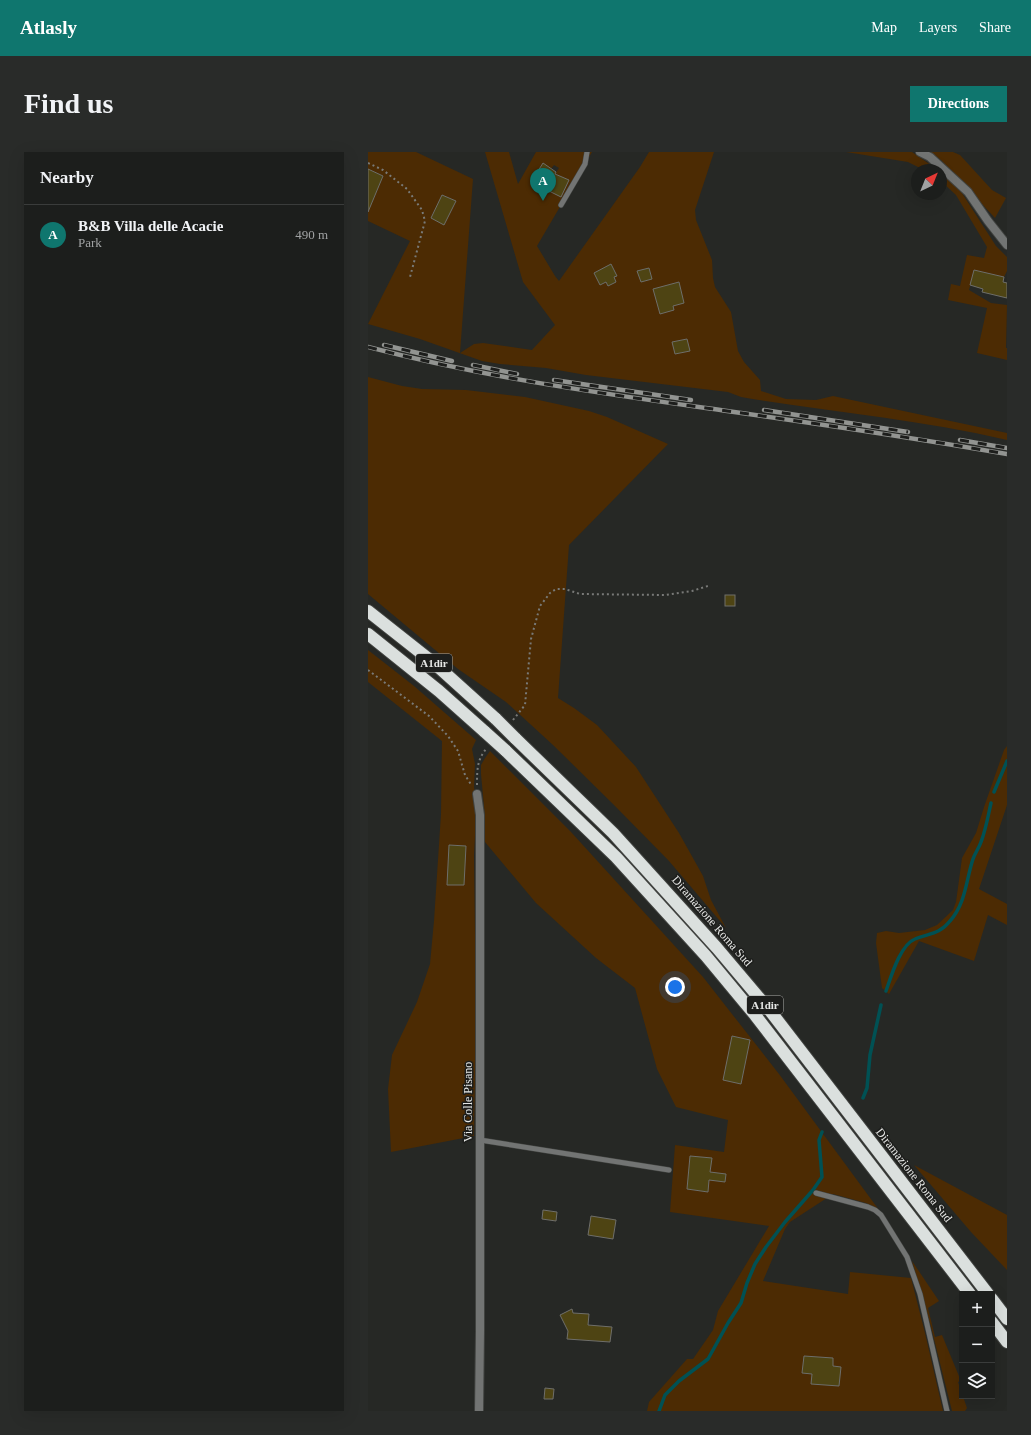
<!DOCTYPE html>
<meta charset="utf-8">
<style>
body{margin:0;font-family:Georgia,serif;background:#292b29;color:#f1f3f6}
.controls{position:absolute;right:12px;bottom:12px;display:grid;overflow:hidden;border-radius:0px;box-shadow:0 4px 16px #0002}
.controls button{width:36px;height:36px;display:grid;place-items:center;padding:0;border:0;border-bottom:1px solid #3a3c3b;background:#1c1e1c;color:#f1f3f6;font:20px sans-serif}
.compass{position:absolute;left:543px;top:12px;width:36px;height:36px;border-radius:50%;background:#1c1e1c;box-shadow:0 4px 16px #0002;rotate:43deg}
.you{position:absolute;left:307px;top:835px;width:14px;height:14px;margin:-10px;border:3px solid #fff;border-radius:50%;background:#1a73e8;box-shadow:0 0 0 6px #1a73e833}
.badge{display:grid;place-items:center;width:26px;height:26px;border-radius:50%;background:#0f766e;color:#fff;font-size:13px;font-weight:700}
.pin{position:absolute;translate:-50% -33px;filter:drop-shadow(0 1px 2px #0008)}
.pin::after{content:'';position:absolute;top:21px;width:14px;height:12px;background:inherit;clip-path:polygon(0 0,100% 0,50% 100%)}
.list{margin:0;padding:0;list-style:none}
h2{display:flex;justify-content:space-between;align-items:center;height:52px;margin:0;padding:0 16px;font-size:17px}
h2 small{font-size:13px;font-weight:400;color:#a0a2a3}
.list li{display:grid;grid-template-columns:26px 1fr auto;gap:12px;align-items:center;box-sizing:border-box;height:60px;padding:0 16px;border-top:1px solid #3a3c3b}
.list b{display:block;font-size:15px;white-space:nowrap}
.list p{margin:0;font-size:13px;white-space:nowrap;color:#a0a2a3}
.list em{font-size:13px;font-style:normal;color:#a0a2a3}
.icon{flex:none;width:22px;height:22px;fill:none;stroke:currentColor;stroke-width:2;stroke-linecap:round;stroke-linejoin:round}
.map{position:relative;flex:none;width:639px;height:1259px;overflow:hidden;border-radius:0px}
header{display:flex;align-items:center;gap:24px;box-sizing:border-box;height:56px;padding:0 20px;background:#0f766e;color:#fff}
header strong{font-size:19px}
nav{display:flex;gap:22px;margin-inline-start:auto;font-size:14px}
.intro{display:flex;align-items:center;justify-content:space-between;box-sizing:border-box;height:96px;padding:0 24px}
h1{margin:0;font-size:28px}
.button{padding:10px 18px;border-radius:0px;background:#0f766e;color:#fff;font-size:14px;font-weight:700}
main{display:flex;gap:24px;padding:0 24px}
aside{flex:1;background:#1c1e1c;border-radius:0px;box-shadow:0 4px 16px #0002}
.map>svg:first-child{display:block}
.green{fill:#4c2b03;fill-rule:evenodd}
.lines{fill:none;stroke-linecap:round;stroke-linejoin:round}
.stream{stroke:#005154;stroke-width:3.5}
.building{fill:#4e4413;stroke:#6e6e6a}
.lane-casing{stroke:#414340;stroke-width:6}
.street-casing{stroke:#414340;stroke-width:10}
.highway-casing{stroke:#414340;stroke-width:14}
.path{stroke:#797a78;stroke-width:2;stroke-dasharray:2 3;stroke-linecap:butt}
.lane{stroke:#727473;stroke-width:5}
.street{stroke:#727473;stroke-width:8}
.highway{stroke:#dbe0de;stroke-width:12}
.rail-casing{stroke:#929491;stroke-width:4.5}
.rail{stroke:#1d1e1c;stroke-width:3;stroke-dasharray:9;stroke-linecap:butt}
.highway-bridge-casing{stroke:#414340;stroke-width:14;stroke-linecap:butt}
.highway-bridge{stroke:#dbe0de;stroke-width:12}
.labels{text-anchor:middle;stroke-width:3;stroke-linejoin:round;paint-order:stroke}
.shield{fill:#1d1e1c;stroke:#aaaba9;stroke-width:1}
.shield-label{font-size:11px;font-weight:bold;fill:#e6e7e5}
.street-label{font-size:12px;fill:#e6e7e5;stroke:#1d1e1c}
</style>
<header>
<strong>Atlasly</strong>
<nav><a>Map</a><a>Layers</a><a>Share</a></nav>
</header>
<div class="intro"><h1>Find us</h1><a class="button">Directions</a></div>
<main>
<aside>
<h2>Nearby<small></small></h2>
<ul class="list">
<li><span class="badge">A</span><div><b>B&amp;B Villa delle Acacie</b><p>Park</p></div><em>490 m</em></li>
</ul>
</aside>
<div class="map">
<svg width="639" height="1259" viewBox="0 0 639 1259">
<rect width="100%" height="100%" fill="#262825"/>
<!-- green -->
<g class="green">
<path d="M 0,0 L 48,0 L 105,27 L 92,201 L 106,192 L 115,191 L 164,198 L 187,173 L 155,130 L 117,0 L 141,0 L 150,32 L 168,0 L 224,0 L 169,94 L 187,124 L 191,129 L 272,15 L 281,0 L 346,0 L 327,58 L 328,68 L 344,108 L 345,126 L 347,135 L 363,160 L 370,199 L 376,210 L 392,228 L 393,239 L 418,247 L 448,248 L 465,244 L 639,281 L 639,288 C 551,267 461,260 373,245 L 360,240 L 218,223 L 178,216 L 132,212 L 114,209 L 52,187 L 0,172 L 42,89 L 0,69 L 0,60 L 15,24 L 0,17 ZM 186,13 L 191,16 L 187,22 L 201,28 L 193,44 L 175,36 L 179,27 L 177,26 L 179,24 L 171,19 L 183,17 ZM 74,43 L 88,49 L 76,72 L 63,66 ZM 243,112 L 249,124 L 246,125 L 248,130 L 240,134 L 238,130 L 232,133 L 226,121 ZM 281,116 L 284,126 L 273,130 L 269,119 Z"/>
<polygon points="478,0 544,0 570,18 556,18 540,10"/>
<polygon points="558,0 585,0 592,3 624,38 638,46 627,66 573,8"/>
<polygon points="573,21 590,35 628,94 639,105 639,119 636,125 606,118 601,138 623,151 639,153 638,196 639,196 639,208 609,201 619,156 580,148 583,132 592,134 599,103 616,106 619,95 588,43 573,29"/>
<polygon points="0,225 34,234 54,237 98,238 157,245 221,259 239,265 300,292 201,393 190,546 206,556 229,573 268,615 311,681 335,724 343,748 358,776 301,709 245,652 185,593 138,550 90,517 0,442"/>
<path d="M 0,498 L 46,534 L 108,588 L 104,597 L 107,612 L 106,635 L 108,647 L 108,665 L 106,703 L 108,862 L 106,984 L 23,1000 L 20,937 L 24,903 L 49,850 L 62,812 L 66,769 L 73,662 L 74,589 L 0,530 ZM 81,693 L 98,694 L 95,733 L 79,733 Z"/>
<polygon points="639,594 639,653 611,737 639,752 639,773 620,763 606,809 551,789 521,842 514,836 508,791 509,781 518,779 531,781 557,778 569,773 585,758 588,750 594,706 608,681 616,655 636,598"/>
<path d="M 122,599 L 203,680 L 335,825 L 411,922 L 511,1058 L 498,1051 L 465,1042 L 422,1070 L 417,1077 L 395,1129 L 480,1142 L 482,1120 L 543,1126 L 557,1181 L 575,1259 L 279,1259 L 281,1250 L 319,1207 L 325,1207 L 345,1178 L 350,1159 L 401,1074 L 302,1060 L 307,993 L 356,1000 L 360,968 L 308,955 L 289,917 L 267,836 L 228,806 L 168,751 L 117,690 L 117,665 L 113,622 L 113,613 L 117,606 ZM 364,884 L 382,888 L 373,932 ZM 323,1004 L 343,1006 L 342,1020 L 358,1022 L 357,1030 L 341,1028 L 340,1040 L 319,1037 ZM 436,1204 L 465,1206 L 465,1214 L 473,1215 L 471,1234 L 443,1232 L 444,1222 L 434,1221 Z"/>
<polygon points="546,1013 639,1063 639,1118 603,1080"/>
<polygon points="544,1109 571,1149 560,1156 567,1185 574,1183 593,1229 590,1230 599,1256 597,1259 584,1259 563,1175"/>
</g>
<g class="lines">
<!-- stream -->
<g class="stream">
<polyline points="626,640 639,609"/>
<path d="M 518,839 C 523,825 532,793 547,787 C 561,781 571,783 582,769 C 598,751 598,728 605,707 C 607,701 611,696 613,690 C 618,677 620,664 623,651"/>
<polyline points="495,946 499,936 502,903 513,853"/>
<polyline points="291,1259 297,1243 311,1229 340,1207 360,1171 373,1151 379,1131 387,1112 398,1095 417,1070 445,1038 454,1025 451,988 454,980"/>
</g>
</g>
<!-- building -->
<g class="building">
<polygon points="175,11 188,20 187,22 201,28 193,45 175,36 179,27 177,26 179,24 170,19"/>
<polygon points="0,17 15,24 0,60"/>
<polygon points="74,43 88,49 76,73 63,66"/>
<polygon points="243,112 249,124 246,125 248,130 240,134 238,130 232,133 226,121"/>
<polygon points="281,116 284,127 273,130 269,119"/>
<polygon points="606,118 636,125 635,130 639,131 639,146 614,140 615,137 602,133"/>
<polygon points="311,130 316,151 305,154 306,158 292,162 285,137"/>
<polygon points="319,187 322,199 307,202 304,190"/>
<rect x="357" y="443" width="10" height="11"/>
<polygon points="81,693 98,694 96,733 79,733"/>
<polygon points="364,884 382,888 373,932 355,928"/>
<polygon points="322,1004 344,1006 342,1020 358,1022 357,1030 341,1028 340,1040 319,1037"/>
<polygon points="175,1058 189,1060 188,1069 174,1067"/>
<polygon points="223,1064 248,1068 245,1087 220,1083"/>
<polygon points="204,1157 205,1161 221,1162 220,1173 244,1175 242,1190 199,1187 200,1179 192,1163"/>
<polygon points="436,1204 465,1206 465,1214 473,1215 471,1234 443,1232 444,1222 434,1221"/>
<polygon points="177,1236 186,1237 185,1247 176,1247"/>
</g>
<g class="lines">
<!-- lane casing -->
<g class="lane-casing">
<g id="lane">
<polyline points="193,53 217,12 219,0"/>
<polyline points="112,988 301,1018"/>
<polyline points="448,1041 500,1055 507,1058 513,1063 539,1105 552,1142 579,1259"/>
</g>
</g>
<!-- street casing -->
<g class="street-casing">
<g id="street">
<polyline points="552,0 562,5 600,40 620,69 639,93"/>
<polyline points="109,642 112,663 112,1179 111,1259"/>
</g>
</g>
<!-- highway casing -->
<g class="highway-casing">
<g id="highway">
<polyline points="0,459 67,512 128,567"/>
<polyline points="0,482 71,539 117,580"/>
<polyline points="147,586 245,681 349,796 403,860 620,1142"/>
<polyline points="137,598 248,705 338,804 387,863 602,1142"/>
<polyline points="624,1147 639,1167"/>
<polyline points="624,1170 639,1190"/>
</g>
</g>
<!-- path -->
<g class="path">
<polyline points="0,11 15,18 39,37 54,58 57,69 42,125"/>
<polyline points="0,518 61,564 80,584 90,599 97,623 104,634"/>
<polyline points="145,568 157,553 163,487 172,454 182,441 188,437 197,437 212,442 297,443 324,439 340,434"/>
<path d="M 109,633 C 109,618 109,607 119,596"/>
</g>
<!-- lane -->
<use href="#lane" class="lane"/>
<!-- street -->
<use href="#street" class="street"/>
<!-- highway -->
<use href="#highway" class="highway"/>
<!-- rail casing -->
<g class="rail-casing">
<g id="rail">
<polyline points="16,193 84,209"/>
<path d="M 0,195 C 118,226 238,242 359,259 C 452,272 546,286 639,302"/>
<polyline points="105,213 149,222"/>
<polyline points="186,228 323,248"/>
<polyline points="396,258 540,280"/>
<polyline points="592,288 639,296"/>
</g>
</g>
<!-- rail -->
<use href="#rail" class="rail"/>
<!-- highway-bridge casing -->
<g class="highway-bridge-casing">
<g id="highway-bridge">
<polyline points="128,567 147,586"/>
<polyline points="117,580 137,598"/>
</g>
</g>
<!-- highway-bridge -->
<use href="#highway-bridge" class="highway-bridge"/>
</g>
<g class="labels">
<!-- shield labels -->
<g class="shield">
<rect x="48" y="502" width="36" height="18" rx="3"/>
<rect x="379" y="844" width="36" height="18" rx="3"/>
</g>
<g class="shield-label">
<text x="66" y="515">A1dir</text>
<text x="397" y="857">A1dir</text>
</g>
<!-- street labels -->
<g class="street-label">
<text transform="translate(344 769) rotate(49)" y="4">Diramazione Roma Sud</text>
<text transform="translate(100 950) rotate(-90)" y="4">Via Colle Pisano</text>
<text transform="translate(546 1023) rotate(52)" y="4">Diramazione Roma Sud</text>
</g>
</g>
</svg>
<div class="controls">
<button>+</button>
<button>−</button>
<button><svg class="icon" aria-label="layers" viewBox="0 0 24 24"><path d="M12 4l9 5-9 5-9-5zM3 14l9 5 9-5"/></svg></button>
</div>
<svg class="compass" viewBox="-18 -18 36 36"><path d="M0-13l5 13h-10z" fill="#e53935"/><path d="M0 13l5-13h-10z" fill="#a0a2a3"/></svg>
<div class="you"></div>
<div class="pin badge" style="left:175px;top:49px">A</div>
</div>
</main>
